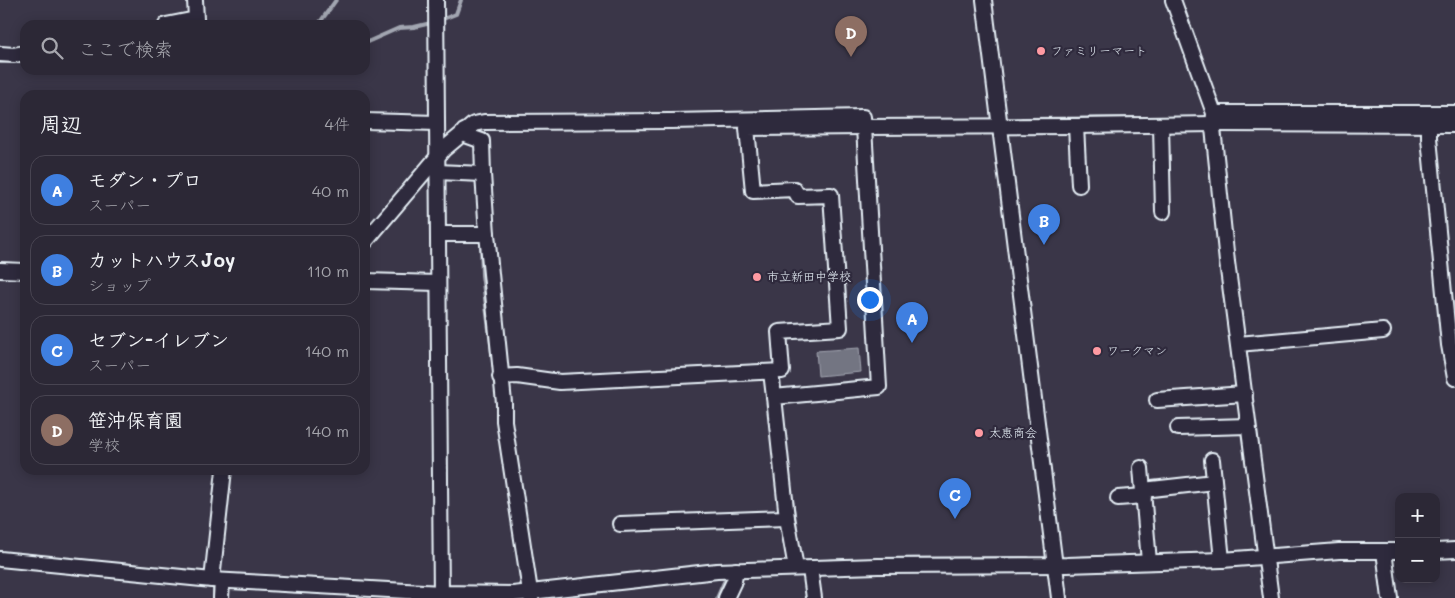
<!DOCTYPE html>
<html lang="ja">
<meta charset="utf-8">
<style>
body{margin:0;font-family:Mali,"Klee One",sans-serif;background:#34303e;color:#f1f3f6}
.controls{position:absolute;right:15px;bottom:15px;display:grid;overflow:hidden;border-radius:10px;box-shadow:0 2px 12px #0003}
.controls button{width:45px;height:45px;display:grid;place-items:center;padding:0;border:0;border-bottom:1px solid #484451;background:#2c2836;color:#f1f3f6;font:25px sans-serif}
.you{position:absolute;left:869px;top:299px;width:18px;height:18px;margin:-12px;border:4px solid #fff;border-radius:50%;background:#1a73e8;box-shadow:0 0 0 8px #1a73e833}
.badge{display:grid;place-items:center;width:32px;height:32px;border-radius:50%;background:#d6ab8b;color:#fff;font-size:16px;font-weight:700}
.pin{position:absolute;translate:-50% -41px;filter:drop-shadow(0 1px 2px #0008)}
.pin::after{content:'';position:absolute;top:26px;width:18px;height:15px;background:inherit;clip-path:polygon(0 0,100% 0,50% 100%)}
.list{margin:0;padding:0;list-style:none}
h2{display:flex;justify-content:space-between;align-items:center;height:65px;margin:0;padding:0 20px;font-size:21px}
h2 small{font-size:16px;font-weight:400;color:#a6a6ad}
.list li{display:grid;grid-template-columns:32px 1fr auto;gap:15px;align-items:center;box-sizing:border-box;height:70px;margin:0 10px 10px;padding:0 10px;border:1px solid #484451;border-radius:15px}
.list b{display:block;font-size:19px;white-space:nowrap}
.list p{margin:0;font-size:16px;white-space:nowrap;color:#a6a6ad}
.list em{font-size:16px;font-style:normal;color:#a6a6ad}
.icon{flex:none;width:28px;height:28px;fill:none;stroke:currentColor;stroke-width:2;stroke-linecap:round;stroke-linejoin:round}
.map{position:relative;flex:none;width:1455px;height:598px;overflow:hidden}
.search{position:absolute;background:#2c2836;box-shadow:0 2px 12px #0003;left:20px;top:20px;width:350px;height:55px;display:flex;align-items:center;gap:12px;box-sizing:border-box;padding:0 18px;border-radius:15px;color:#a6a6ad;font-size:19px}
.panel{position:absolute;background:#2c2836;box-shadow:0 2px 12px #0003;left:20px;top:90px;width:350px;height:385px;border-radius:15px}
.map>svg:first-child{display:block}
.water{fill:#737482;stroke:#a2a6b1}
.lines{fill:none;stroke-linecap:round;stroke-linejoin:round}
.stream{stroke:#a2a6b1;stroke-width:4}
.minor-casing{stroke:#e8f1f8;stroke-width:18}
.minor{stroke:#2f2a3d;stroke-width:14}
.poi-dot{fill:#ff9aa2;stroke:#2f2a3d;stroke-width:2}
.labels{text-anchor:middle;stroke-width:4.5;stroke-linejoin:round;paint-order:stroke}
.poi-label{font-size:12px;fill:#e8f1f8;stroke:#2f2a3d;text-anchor:start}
</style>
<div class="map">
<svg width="1455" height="598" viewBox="0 0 1455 598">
<rect width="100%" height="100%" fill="#3a3648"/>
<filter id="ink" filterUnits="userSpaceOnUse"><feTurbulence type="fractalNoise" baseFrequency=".02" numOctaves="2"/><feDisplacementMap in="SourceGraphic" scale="10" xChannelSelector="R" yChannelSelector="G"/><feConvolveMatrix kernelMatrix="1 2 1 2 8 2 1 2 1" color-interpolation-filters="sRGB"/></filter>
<g filter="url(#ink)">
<!-- water -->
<polygon class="water" points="859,348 861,372 818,376 816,351"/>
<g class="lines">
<!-- stream -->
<g class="stream">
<polyline points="443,19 456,14 461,0"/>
<polyline points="318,25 336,0"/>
<polyline points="365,43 399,28 414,27 431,23"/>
<polyline points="0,62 18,61"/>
<polyline points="1022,119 1135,118"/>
<polyline points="481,242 482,275 494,368"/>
<polyline points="791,494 798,541"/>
<polyline points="1306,547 1332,545"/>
<polyline points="1075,558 1102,557"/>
<polyline points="878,559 1028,558"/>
<polyline points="800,562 851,560"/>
<polyline points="214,598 214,586"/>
<polyline points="717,598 724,582"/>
</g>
<!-- minor casing -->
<g class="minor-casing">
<g id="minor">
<polyline points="436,0 441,598"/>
<polyline points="984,0 1059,598"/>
<polyline points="1173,0 1214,113 1213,128 1227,262 1271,598"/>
<polyline points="166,25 196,19 195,0"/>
<polyline points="0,54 14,55 25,53"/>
<polyline points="1214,113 1455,113"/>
<polyline points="365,121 437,123"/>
<polyline points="1161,125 1163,212"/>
<polyline points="1429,125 1429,138 1449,345 1455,378"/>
<polyline points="1076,126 1079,185"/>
<polyline points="464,131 468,136 482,141 483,174"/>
<polyline points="437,172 483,174 487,234"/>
<polyline points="438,234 487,234 504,403 504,421 531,598"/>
<polyline points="365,242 444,149 474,124 484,122 671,121 863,117 864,127 747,128 753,191 794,189 798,196 831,195 840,328 779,332 782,371 560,382 517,376 500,377"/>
<polyline points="0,270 25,271"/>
<polyline points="365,281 438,283"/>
<polyline points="1238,344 1383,331"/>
<polyline points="771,372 774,397"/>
<polyline points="1157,400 1245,394"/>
<polyline points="1178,428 1248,426"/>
<polyline points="1212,460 1222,560"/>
<polyline points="1141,468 1149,562"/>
<polyline points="1143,490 1214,482"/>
<polyline points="1118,498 1144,496"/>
<polyline points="620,524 787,518"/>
<polyline points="1384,551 1390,598"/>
<polyline points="1436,551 1455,550"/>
<polyline points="0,559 212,580 441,593 513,594 717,571 878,566 1067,565 1222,560 1339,551 1399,551"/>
<polyline points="796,568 787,518 774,397 879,387 864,127 1076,126 1214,124 1455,125"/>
<polyline points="810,569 814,598"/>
<polyline points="212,580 224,470"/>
<polyline points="221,598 222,581"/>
<polyline points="726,598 734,581 736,570"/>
</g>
</g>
<!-- minor -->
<use href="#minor" class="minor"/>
</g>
</g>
<!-- markers -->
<g class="poi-dot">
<circle cx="1041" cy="51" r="5"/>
<circle cx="757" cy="277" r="5"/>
<circle cx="1097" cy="351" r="5"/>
<circle cx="979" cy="433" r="5"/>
</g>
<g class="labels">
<!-- poi labels -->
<g class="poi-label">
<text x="1051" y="55">ファミリーマート</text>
<text x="767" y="281">市立新田中学校</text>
<text x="1107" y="355">ワークマン</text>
<text x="989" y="437">太恵商会</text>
</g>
</g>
</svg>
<div class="controls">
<button>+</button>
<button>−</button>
</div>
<div class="you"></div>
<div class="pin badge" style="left:912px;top:343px;background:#3f7fe0">A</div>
<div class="pin badge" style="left:1044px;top:245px;background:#3f7fe0">B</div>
<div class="pin badge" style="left:955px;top:519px;background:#3f7fe0">C</div>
<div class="pin badge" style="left:851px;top:57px;background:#8d6e63">D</div>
<div class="search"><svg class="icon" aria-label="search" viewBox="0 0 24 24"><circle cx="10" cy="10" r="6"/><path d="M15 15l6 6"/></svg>ここで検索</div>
<section class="panel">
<h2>周辺<small>4件</small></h2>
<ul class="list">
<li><span class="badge" style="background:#3f7fe0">A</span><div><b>モダン・プロ</b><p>スーパー</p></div><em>40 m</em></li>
<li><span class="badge" style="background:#3f7fe0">B</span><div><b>カットハウスJoy</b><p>ショップ</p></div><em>110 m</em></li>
<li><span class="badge" style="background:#3f7fe0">C</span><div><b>セブン-イレブン</b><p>スーパー</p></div><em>140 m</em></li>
<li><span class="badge" style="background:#8d6e63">D</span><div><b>笹沖保育園</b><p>学校</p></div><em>140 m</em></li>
</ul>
</section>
</div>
